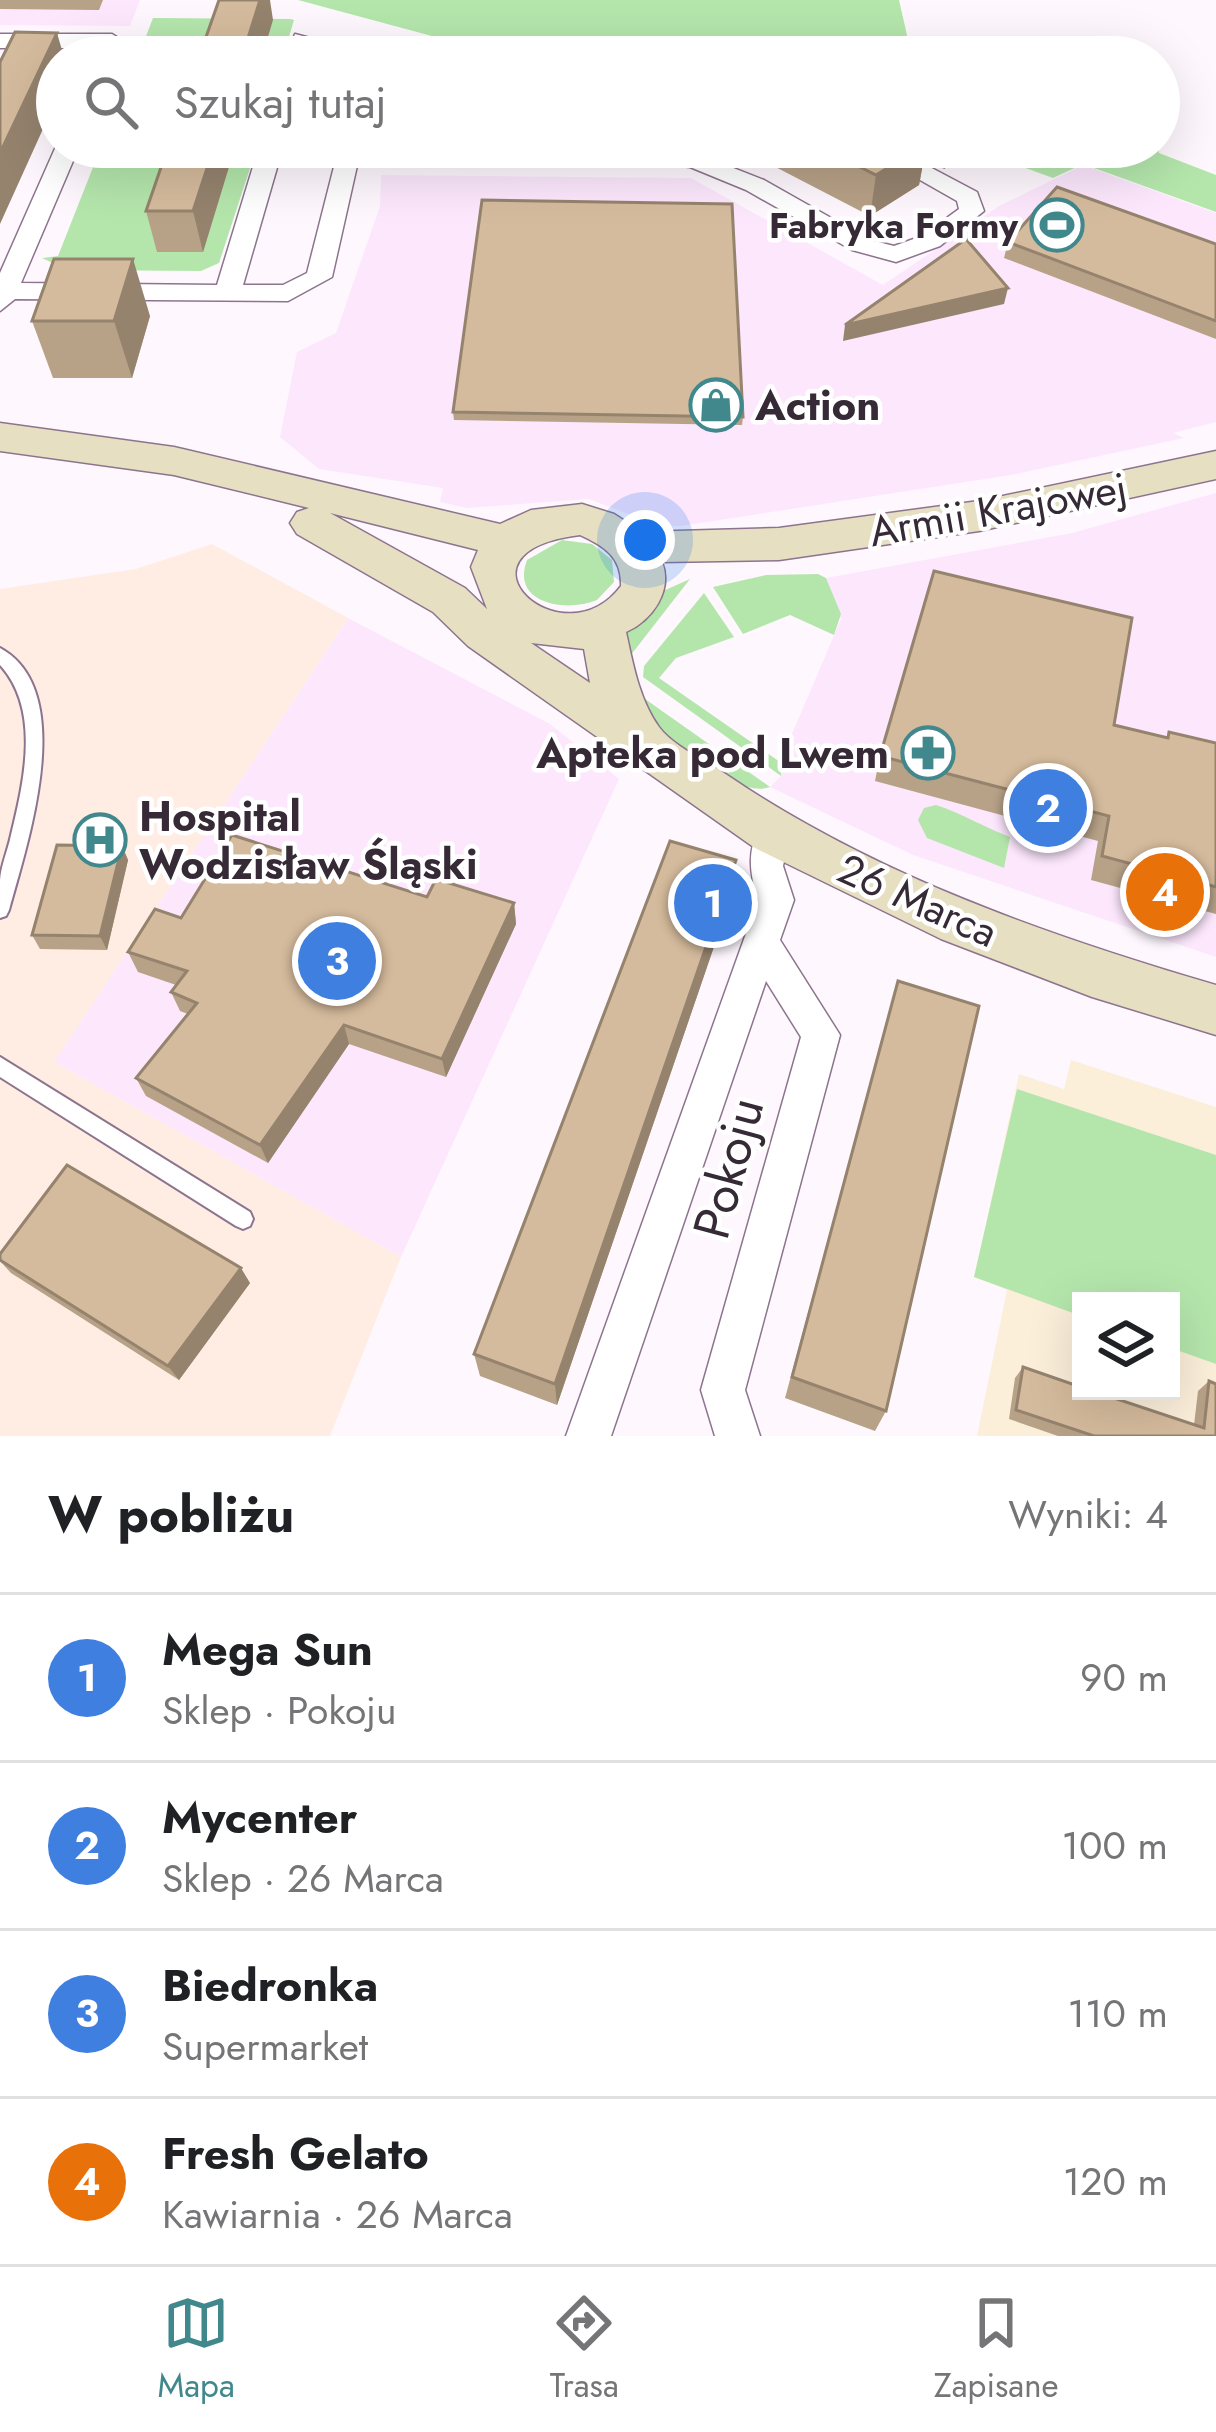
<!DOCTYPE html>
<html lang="pl">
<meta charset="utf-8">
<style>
body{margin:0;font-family:Jost,sans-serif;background:#f2f2f2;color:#202124}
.controls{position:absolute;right:36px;bottom:36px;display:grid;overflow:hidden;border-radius:0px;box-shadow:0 12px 48px #0002}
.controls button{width:108px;height:108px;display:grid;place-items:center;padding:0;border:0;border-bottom:3px solid #e0e0e0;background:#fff;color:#202124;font:60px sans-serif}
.you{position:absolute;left:645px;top:540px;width:42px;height:42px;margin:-30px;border:9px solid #fff;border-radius:50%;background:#1a73e8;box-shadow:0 0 0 18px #1a73e833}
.badge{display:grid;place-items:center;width:78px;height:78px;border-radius:50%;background:#40888c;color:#fff;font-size:39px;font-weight:700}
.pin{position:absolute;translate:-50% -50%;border:6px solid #fff;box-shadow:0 3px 12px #0006}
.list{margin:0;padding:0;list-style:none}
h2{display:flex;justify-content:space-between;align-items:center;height:156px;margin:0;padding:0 48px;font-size:51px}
h2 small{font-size:39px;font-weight:400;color:#757577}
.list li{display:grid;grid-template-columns:78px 1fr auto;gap:36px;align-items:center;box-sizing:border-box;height:168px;padding:0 48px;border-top:3px solid #e0e0e0}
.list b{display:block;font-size:45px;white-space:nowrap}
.list p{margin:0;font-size:39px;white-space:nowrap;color:#757577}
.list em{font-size:39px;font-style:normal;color:#757577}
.icon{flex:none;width:66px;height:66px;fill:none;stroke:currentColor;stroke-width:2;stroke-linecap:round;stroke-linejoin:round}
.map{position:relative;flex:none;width:1216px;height:1436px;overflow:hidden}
.search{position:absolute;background:#fff;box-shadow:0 12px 48px #0002;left:36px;right:36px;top:36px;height:132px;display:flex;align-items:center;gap:30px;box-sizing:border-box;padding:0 42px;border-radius:66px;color:#757577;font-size:45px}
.sheet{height:828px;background:#fff}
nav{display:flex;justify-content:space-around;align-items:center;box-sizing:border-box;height:168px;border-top:3px solid #e0e0e0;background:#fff;font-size:33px;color:#757577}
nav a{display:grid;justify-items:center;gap:6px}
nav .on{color:#40888c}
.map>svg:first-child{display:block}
.built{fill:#fce7fd}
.education{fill:#fbefda;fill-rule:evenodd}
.medical{fill:#ffece3}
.green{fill:#b4e6ac}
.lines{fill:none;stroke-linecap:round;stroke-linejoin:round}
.lane-casing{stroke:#8d748e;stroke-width:4}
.street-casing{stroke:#8d748e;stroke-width:3}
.secondary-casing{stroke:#8d748e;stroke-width:3}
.lane{fill:#fff;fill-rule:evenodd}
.street{fill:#fff;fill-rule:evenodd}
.secondary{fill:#e7dfc1;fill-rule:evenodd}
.wall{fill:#b7a187}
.shaded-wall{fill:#95836e}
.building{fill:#d5bb9d;stroke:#95836e;stroke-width:3}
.labels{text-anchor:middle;stroke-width:9;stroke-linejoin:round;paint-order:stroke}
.far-poi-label{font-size:36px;font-weight:bold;fill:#352a36;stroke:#fff;text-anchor:end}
.poi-label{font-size:42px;font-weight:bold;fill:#352a36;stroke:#fff;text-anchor:start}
.street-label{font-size:42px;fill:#352a36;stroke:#fff}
.near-street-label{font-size:51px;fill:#352a36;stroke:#fff}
</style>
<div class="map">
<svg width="1216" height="1436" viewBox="0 0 1216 1436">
<rect width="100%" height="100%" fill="#fef8fe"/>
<!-- built -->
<g class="built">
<polygon points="0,0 140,0 130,26 0,25"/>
<polygon points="1083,165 1216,213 1216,422 1173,433 1184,438 1011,475 681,526 659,526 589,499 467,508 440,502 443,488 319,469 280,437 297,352 336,333 380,206 381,175 691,178 883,285 999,206"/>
<polygon points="1216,493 1216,957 913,855 770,787 781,776 780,762 841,619 826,578 1072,533"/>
<polygon points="348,618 550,724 619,779 401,1257 54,1062"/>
</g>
<!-- education -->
<path class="education" d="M 1071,1060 L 1216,1107 L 1216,1436 L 977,1436 L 1007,1290 L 974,1277 L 1019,1074 L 1064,1089 ZM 1081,1301 L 1171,1301 L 1171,1391 L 1081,1391 Z"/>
<!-- medical -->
<polygon class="medical" points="212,544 348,618 54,1062 401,1257 330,1436 0,1436 0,589 136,569"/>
<!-- green -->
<g class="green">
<polygon points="298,0 899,0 912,57 553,57 443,39"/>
<polygon points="153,18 291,19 294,20 283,57 138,57"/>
<polygon points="101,147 191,147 158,252 202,252 235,147 257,147 219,263 201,271 68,270 42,258 58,256"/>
<polygon points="968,147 1158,147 1159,153 1216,175 1216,212 1083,164 1053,178"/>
<path d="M 562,540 L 592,544 L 612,560 L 614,582 L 597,600 C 567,613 510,604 527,560 Z"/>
<polygon points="818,574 826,578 841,614 834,635 790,615 743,634 713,587 766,575"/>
<path d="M 690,579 L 627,660 L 638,694 L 770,787 C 737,800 653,734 637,703 C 628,685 626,657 621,637 L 663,591 Z"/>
<polygon points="704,593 734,637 676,658 659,678 780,762 781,776 643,677 644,666"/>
<path d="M 936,805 C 964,814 983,827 1010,837 L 1004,868 L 927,838 L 918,820 L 924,808 Z"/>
<polygon points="1017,1089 1216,1155 1216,1364 1171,1348 1171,1301 1081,1301 1081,1316 974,1277"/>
</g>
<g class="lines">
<!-- lane casing -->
<g class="lane-casing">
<g id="lane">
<path d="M 0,648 C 79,691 27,844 9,910 L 6,916 L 0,918 C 0,905 0,893 0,880 C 1,865 8,850 11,835 C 24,781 41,710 0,665 Z"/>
<polygon points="0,1057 250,1212 253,1219 250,1226 243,1229 236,1226 0,1077"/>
</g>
</g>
<!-- street casing -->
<g class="street-casing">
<g id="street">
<polygon points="0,34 112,34 123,41 116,57 94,57 98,48 0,48"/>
<polygon points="295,34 314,39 308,57 286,57"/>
<polygon points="57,144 79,147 21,283 217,285 259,147 283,147 243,285 283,285 307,273 339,147 642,147 695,153 764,180 870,240 894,246 922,236 959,209 957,201 862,147 892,147 977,192 984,211 940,246 896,262 852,250 746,190 690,167 632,160 359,157 332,277 288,301 15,299 0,311 0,273"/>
<path d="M 773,818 L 785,823 L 790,833 L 783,866 L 794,900 L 780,940 L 840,1035 L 745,1390 L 760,1436 L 715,1436 L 701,1390 L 801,1037 L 766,981 L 611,1436 L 566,1436 L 758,900 C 749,871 747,851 761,823 Z"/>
</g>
</g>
<!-- secondary casing -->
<g class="secondary-casing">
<path id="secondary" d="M 0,423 L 174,447 L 500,524 L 531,510 L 582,504 L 614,514 L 642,532 L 779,528 L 979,501 L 1216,451 L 1216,479 L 979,531 L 779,560 L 662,562 C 673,590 653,620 626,632 C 633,664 639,699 659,727 C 673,746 706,761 727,775 C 875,875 1045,935 1216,985 L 1216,1035 L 1092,997 L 941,939 L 755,848 L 468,646 L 433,612 L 297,534 L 290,523 L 297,512 L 309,508 L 174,475 L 0,451 ZM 330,513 L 478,550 L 471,567 L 487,609 L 465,588 ZM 580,535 C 604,546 622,557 621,586 C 563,664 440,552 580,535 ZM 531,643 L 584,649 L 590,683 Z"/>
</g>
<!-- lane -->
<use href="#lane" class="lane"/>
<!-- street -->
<use href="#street" class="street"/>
<!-- secondary -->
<use href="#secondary" class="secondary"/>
</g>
<!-- wall -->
<g class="wall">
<polygon points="0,0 103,0 99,10 0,9"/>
<polygon points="168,147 235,147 203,252 157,252 146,211"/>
<polygon points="737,147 962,147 964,156 944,169 924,159 919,185 870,216"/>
<polygon points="1008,242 1216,244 1216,339 1004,258"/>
<polygon points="150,316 132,378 53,378 32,321"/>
<polygon points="453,412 743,417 742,425 454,420"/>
<polygon points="1169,732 1216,743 1216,914 1182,905 1169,929 1131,919 1135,892 1091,880 1098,841 875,781 880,756 1166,738"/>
<polygon points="122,846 128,860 107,950 40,949 32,935"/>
<polygon points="732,894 557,1405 480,1376 474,1354"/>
<polygon points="427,897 514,903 516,924 446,1077 349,1044 268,1163 146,1096 136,1078 188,1014 180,1011 171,992 176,985 138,972 128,952 181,918"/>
<polygon points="898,981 886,1411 875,1431 785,1398"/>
<polygon points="0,1254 250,1283 179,1380 11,1273 0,1261"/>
<polygon points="1023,1367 1194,1425 1198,1391 1209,1381 1216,1436 1058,1436 1009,1419 1015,1378"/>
</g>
<!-- shaded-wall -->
<g class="shaded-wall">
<polygon points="260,0 270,0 273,20 262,57 242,57"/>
<polygon points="57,33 64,57 57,57 57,98 0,224 0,153"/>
<polygon points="214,147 235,147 203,252 193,211"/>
<polygon points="922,147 926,147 919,185 870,216 876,175"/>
<polygon points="965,148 964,156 944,169 945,161"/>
<polygon points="133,259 150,316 132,378 114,321"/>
<polygon points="1008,288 1004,304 843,341 845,325"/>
<polygon points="122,846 128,860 107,950 100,936"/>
<polygon points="736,860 732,894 557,1405 555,1384"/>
<polygon points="514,903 516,924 446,1077 442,1059"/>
<polygon points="344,1025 349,1044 268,1163 260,1145"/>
<polygon points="241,1268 250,1283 179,1380 168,1366"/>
</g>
<!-- building -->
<g class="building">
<polygon points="219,0 260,0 242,57 199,57"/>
<polygon points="15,32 57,33 0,153 0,62"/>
<polygon points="168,147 214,147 193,211 146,211"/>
<polygon points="820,147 922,147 876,175"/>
<polygon points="926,147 962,147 965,148 945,161 925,151"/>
<polygon points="1057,187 1216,244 1216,321 1008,242"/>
<polygon points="482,200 732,204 743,417 453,412"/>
<polygon points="966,239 1008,288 845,325"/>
<polygon points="54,259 133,259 114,321 32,321"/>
<polygon points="934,571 1132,618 1114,725 1168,738 1169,732 1216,743 1216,887 1185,878 1182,905 1143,895 1147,868 1102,856 1109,816 880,756"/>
<polygon points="232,835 427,897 436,879 514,903 442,1059 344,1025 260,1145 136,1078 197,1003 171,992 187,971 128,952 155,909 181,918"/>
<polygon points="670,841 736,860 555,1384 474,1354"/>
<polygon points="57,845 122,846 100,936 32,935"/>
<polygon points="898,981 979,1006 886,1411 792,1377"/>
<polygon points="67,1165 241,1268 168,1366 0,1260 0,1254"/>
<polygon points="1023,1367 1081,1387 1081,1391 1093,1391 1204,1428 1209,1381 1216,1384 1216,1436 1094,1436 1016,1410"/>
</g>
<!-- icons -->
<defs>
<g id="stadium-ring" transform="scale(2.7)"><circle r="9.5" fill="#fff" stroke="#40888c" stroke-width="1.5"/><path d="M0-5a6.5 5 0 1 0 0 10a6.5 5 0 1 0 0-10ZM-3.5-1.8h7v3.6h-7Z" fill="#40888c"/></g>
<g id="shop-ring" transform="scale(2.7)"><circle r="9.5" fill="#fff" stroke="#40888c" stroke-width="1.5"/><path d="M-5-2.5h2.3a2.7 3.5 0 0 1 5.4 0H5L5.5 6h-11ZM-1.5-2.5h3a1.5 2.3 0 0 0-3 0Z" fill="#40888c"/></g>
<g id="pharmacy-ring" transform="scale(2.7)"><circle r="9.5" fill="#fff" stroke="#40888c" stroke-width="1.5"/><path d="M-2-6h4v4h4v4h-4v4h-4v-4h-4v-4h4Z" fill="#40888c"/></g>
<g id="hospital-ring" transform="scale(2.7)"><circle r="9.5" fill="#fff" stroke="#40888c" stroke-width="1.5"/><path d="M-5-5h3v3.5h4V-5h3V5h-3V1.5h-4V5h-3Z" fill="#40888c"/></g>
</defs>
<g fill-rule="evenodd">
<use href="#stadium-ring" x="1057" y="225"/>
<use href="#shop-ring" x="716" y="405"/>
<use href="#pharmacy-ring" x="928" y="753"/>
<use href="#hospital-ring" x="100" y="840"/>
</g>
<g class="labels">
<!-- far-poi labels -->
<g class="far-poi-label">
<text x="1018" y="238">Fabryka Formy</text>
</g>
<!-- poi labels -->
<g class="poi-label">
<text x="755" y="420">Action</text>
<text x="889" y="768" text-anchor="end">Apteka pod Lwem</text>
<text x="139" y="831">Hospital<tspan x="139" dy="48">Wodzisław Śląski</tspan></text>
</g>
<!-- street labels -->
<g class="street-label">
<text transform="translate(998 509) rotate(-10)" y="15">Armii Krajowej</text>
<text transform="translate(918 900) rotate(24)" y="15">26 Marca</text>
</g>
<!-- near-street labels -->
<g class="near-street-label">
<text transform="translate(728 1168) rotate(-75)" y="18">Pokoju</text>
</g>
</g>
</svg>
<div class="controls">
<button><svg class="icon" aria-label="layers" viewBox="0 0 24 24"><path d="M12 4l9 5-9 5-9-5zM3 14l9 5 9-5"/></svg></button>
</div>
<div class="you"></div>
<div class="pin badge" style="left:713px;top:903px;background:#3f7fe0">1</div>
<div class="pin badge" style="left:1048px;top:808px;background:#3f7fe0">2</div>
<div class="pin badge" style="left:337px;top:961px;background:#3f7fe0">3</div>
<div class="pin badge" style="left:1165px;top:892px;background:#e8710a">4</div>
<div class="search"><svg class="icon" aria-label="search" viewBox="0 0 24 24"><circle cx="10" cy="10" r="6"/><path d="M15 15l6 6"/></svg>Szukaj tutaj</div>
</div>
<section class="sheet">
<h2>W pobliżu<small>Wyniki: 4</small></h2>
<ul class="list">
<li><span class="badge" style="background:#3f7fe0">1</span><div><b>Mega Sun</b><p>Sklep · Pokoju</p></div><em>90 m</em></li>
<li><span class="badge" style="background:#3f7fe0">2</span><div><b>Mycenter</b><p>Sklep · 26 Marca</p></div><em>100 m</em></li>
<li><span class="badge" style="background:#3f7fe0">3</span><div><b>Biedronka</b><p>Supermarket</p></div><em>110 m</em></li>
<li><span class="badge" style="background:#e8710a">4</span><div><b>Fresh Gelato</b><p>Kawiarnia · 26 Marca</p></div><em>120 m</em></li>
</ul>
</section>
<nav>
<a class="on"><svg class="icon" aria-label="map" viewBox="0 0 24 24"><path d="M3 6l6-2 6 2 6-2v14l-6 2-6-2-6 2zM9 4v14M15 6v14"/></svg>Mapa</a>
<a><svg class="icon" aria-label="directions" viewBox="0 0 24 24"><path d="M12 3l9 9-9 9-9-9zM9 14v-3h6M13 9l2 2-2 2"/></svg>Trasa</a>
<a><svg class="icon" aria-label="saved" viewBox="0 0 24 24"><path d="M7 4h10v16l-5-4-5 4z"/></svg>Zapisane</a>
</nav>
